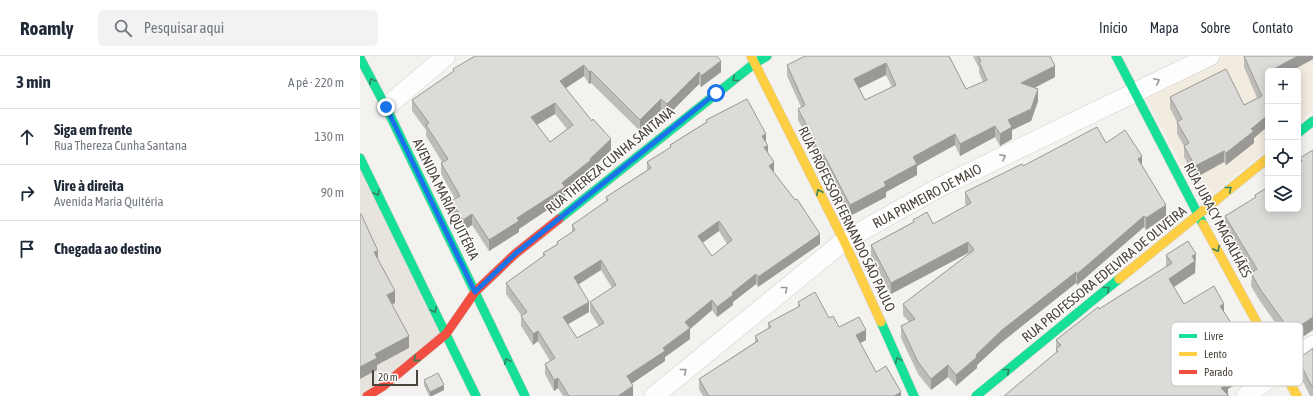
<!DOCTYPE html>
<html lang="pt">
<meta charset="utf-8">
<style>
body{margin:0;font-family:"Asap Condensed",sans-serif;background:#f2f2f3;color:#1f2937}
.controls{position:absolute;right:12px;top:12px;display:grid;overflow:hidden;border-radius:6px;box-shadow:0 2px 10px #0003}
.controls button{width:36px;height:36px;display:grid;place-items:center;padding:0;border:0;border-bottom:1px solid #e0e1e3;background:#fff;color:#1f2937;font:20px sans-serif}
.scale{position:absolute;left:12px;bottom:10px;width:46px;box-sizing:border-box;padding-left:4px;border:2px solid #4a443a;border-top:0;font-size:11px;line-height:14px;white-space:nowrap;color:#4a443a;-webkit-text-stroke:3px #fff;paint-order:stroke}
.stop{position:absolute;width:12px;height:12px;margin:-9px;border:3px solid #1a73e8;border-radius:50%;background:#fff}
.stop.end{background:#1a73e8;border-color:#fff;box-shadow:0 1px 4px #0008}
.list{margin:0;padding:0;list-style:none}
h2{display:flex;justify-content:space-between;align-items:center;height:52px;margin:0;padding:0 16px;font-size:17px}
h2 small{font-size:13px;font-weight:400;color:#747a83}
.list li{display:grid;grid-template-columns:26px 1fr auto;gap:12px;align-items:center;box-sizing:border-box;height:56px;padding:0 16px;border-top:1px solid #e0e1e3}
.list b{display:block;font-size:15px;white-space:nowrap}
.list p{margin:0;font-size:13px;white-space:nowrap;color:#747a83}
.list em{font-size:13px;font-style:normal;color:#747a83}
.icon{flex:none;width:22px;height:22px;fill:none;stroke:currentColor;stroke-width:2;stroke-linecap:round;stroke-linejoin:round}
.map{position:relative;flex:none;width:953px;height:340px;overflow:hidden}
header{display:flex;align-items:center;gap:24px;box-sizing:border-box;height:56px;padding:0 20px;background:#fff;border-bottom:1px solid #e0e1e3}
header strong{font-size:19px}
nav{display:flex;gap:22px;margin-inline-start:auto;font-size:14px}
.search{width:280px;height:36px;background:#f2f2f3;display:flex;align-items:center;gap:10px;box-sizing:border-box;padding:0 14px;border-radius:6px;color:#747a83;font-size:15px}
main{display:flex}
aside{flex:1;background:#fff}
.map>svg:first-child{display:block}
.residential{fill:#e7e4dd}
.commercial{fill:#f1ebe0}
.lines{fill:none;stroke-linecap:round;stroke-linejoin:round}
.street-casing{stroke:#d1d0cc;stroke-width:20}
.fast-casing{stroke:#d2cfc6;stroke-width:10}
.slow-casing{stroke:#d2cfc6;stroke-width:10}
.jam-casing{stroke:#d2cfc6;stroke-width:10}
.street{stroke:#fdfdfd;stroke-width:19}
.fast{stroke:#16e098;stroke-width:9}
.slow{stroke:#ffcf43;stroke-width:9}
.jam{stroke:#f24e42;stroke-width:9}
.wall{fill:#bebcb9;fill-rule:evenodd}
.shaded-wall{fill:#9b9996}
.building{fill:#dddbd7;stroke:#9b9996;fill-rule:evenodd}
.oneway{stroke:#358260}
.oneway2{stroke:#9b9792}
.route{stroke:#1a73e8;stroke-width:5}
.labels{text-anchor:middle;stroke-width:3;stroke-linejoin:round;paint-order:stroke}
.street-label{font-size:14px;fill:#4a443a;stroke:#fff}
.key{fill:#fff;stroke:#c9c7c4;stroke-width:1}
.key-label{font-size:11px;fill:#4a443a}
</style>
<header>
<strong>Roamly</strong>
<div class="search"><svg class="icon" aria-label="search" viewBox="0 0 24 24"><circle cx="10" cy="10" r="6"/><path d="M15 15l6 6"/></svg>Pesquisar aqui</div>
<nav><a>Início</a><a>Mapa</a><a>Sobre</a><a>Contato</a></nav>
</header>
<main>
<aside>
<h2>3 min<small>A pé · 220 m</small></h2>
<ul class="list">
<li><svg class="icon" aria-label="ahead" viewBox="0 0 24 24"><path d="M12 20V5M6 11l6-6 6 6"/></svg><div><b>Siga em frente</b><p>Rua Thereza Cunha Santana</p></div><em>130 m</em></li>
<li><svg class="icon" aria-label="right" viewBox="0 0 24 24"><path d="M7 20v-9h11M14 6l5 5-5 5"/></svg><div><b>Vire à direita</b><p>Avenida Maria Quitéria</p></div><em>90 m</em></li>
<li><svg class="icon" aria-label="arrive" viewBox="0 0 24 24"><path d="M6 21V4h12l-3 4 3 4H6"/></svg><div><b>Chegada ao destino</b></div></li>
</ul>
</aside>
<div class="map">
<svg width="953" height="340" viewBox="0 0 953 340">
<rect width="100%" height="100%" fill="#f3f2ef"/>
<!-- residential -->
<polygon class="residential" points="0,105 84,278 0,340"/>
<!-- commercial -->
<polygon class="commercial" points="862,0 953,0 953,54 938,67 938,15 908,15 908,92 842,147 783,37"/>
<g class="lines">
<!-- street casing -->
<g class="street-casing">
<g id="street">
<polyline points="26,51 86,0"/>
<polyline points="294,340 484,185 580,131 850,0"/>
<polyline points="886,340 953,289"/>
</g>
</g>
<!-- fast casing -->
<g class="fast-casing">
<g id="fast">
<polyline points="756,0 843,168"/>
<polyline points="0,2 26,51 165,340"/>
<polyline points="938,77 953,65"/>
<polyline points="0,102 116,340"/>
<polyline points="199,163 395,7 407,0"/>
<polyline points="521,266 554,340"/>
<polyline points="616,340 759,223"/>
</g>
</g>
<!-- slow casing -->
<g class="slow-casing">
<g id="slow">
<polyline points="391,0 484,185 521,266"/>
<polyline points="843,168 937,340"/>
<polyline points="759,223 908,102"/>
</g>
</g>
<!-- jam casing -->
<g class="jam-casing">
<polyline id="jam" points="7,340 22,331 86,278 115,236 155,198 199,163"/>
</g>
<!-- street -->
<use href="#street" class="street"/>
<!-- fast -->
<use href="#fast" class="fast"/>
<!-- slow -->
<use href="#slow" class="slow"/>
<!-- jam -->
<use href="#jam" class="jam"/>
</g>
<!-- wall -->
<g class="wall">
<path d="M 115,0 L 361,16 L 341,31 L 339,28 L 307,60 L 301,54 L 280,75 L 231,27 L 229,28 L 224,20 L 206,32 L 251,94 L 231,113 L 231,115 L 205,136 L 205,142 L 159,173 L 159,176 L 129,195 L 112,169 L 103,175 L 91,156 L 91,145 L 95,143 L 81,118 L 81,107 L 82,106 L 66,80 L 66,74 L 52,55 L 52,44 L 93,16 L 93,13 ZM 195,58 L 207,73 L 190,86 L 177,69 Z"/>
<path d="M 589,0 L 606,33 L 623,26 L 619,17 L 619,12 L 613,0 L 690,0 L 695,21 L 674,32 L 678,45 L 671,65 L 652,74 L 652,83 L 640,90 L 635,81 L 600,100 L 595,89 L 557,110 L 557,119 L 526,136 L 526,141 L 490,160 L 464,110 L 461,112 L 454,97 L 454,93 L 438,64 L 438,53 L 441,51 L 427,20 L 427,9 ZM 526,19 L 532,31 L 505,44 L 499,32 Z"/>
<polygon points="884,0 953,0 953,3 931,15 908,15 908,70 894,82 894,87 866,109 864,106 835,122 824,101 824,90 817,78 817,66 810,52 810,41 884,49 897,42 884,11"/>
<path d="M 346,64 L 406,86 L 408,96 L 414,117 L 460,188 L 398,231 L 396,228 L 373,246 L 373,249 L 357,261 L 352,254 L 330,273 L 330,283 L 305,301 L 305,305 L 271,327 L 273,340 L 203,340 L 198,332 L 194,335 L 185,318 L 185,308 L 190,305 L 178,285 L 173,289 L 161,270 L 161,259 L 146,238 L 146,227 L 183,200 L 183,197 L 197,188 L 197,186 L 212,177 L 212,169 L 246,145 L 246,141 L 287,114 L 287,106 L 310,92 L 310,89 L 346,66 ZM 359,175 L 367,188 L 352,200 L 342,187 ZM 241,214 L 252,232 L 230,246 L 230,256 L 239,270 L 217,282 L 208,268 L 229,256 L 219,228 Z"/>
<polygon points="746,87 782,110 806,160 786,174 784,171 717,229 716,227 642,286 617,309 617,312 596,330 588,321 571,334 558,318 541,282 541,270 549,266 543,259 543,248 609,198 608,197 531,238 511,201 511,189 553,166 553,164 573,168 606,150 605,147 605,136 663,110"/>
<polygon points="953,94 931,289 900,245 891,230 892,217 865,172 865,160 895,142 895,139 908,153 940,107 940,102"/>
<polygon points="806,199 836,209 835,209 835,217 814,231 824,248 864,255 877,288 866,295 879,326 868,333 696,297 696,284 739,253 806,211"/>
<polygon points="438,246 469,262 479,271 506,284 500,287 516,316 541,340 343,340 339,333 339,323 395,286 395,280 408,272 408,267 438,251"/>
<polygon points="953,292 953,340 950,340 938,315 938,303"/>
<polygon points="64,324 84,334 72,340 69,340 64,329"/>
</g>
<!-- shaded-wall -->
<g class="shaded-wall">
<polygon points="938,0 953,0 953,3 931,15 910,15"/>
<polygon points="361,5 361,16 341,31 341,20"/>
<polygon points="526,7 526,19 494,35 494,23"/>
<polygon points="224,9 224,20 200,36 200,25"/>
<polygon points="695,10 695,21 661,39 661,27"/>
<polygon points="231,15 231,27 229,28 229,16"/>
<polygon points="339,16 339,28 307,60 307,48"/>
<polygon points="678,33 678,45 671,65 652,74 652,83 640,90 640,78 648,64"/>
<polygon points="301,43 301,54 280,75 280,64"/>
<polygon points="195,47 195,58 171,72 171,61"/>
<polygon points="908,59 908,70 894,82 894,87 866,109 866,97 891,73"/>
<polygon points="635,70 635,81 600,100 600,88"/>
<polygon points="406,78 406,88 402,80"/>
<polygon points="595,78 595,89 557,110 557,119 526,136 526,141 490,160 490,149 524,126 553,101"/>
<polygon points="251,83 251,94 231,113 231,115 205,136 205,142 159,173 159,176 129,195 129,184 157,162 230,103"/>
<polygon points="408,90 408,100 404,91"/>
<polygon points="864,95 864,106 835,122 835,110"/>
<polygon points="464,99 464,110 461,112 461,100"/>
<polygon points="782,100 782,112 778,103"/>
<polygon points="414,106 414,117 409,110"/>
<polygon points="806,149 806,160 786,174 786,162"/>
<polygon points="112,158 112,169 103,175 103,164"/>
<polygon points="784,160 784,171 717,229 717,218"/>
<polygon points="359,165 359,175 338,190 338,180"/>
<polygon points="460,178 460,188 398,231 398,221"/>
<polygon points="608,186 608,197 531,238 531,227"/>
<polygon points="18,195 18,207 14,196"/>
<polygon points="836,198 835,217 809,234 809,223 832,200"/>
<polygon points="241,204 241,214 214,231 214,221"/>
<polygon points="716,216 716,227 642,286 617,309 617,312 596,330 596,319 616,299 642,274"/>
<polygon points="396,218 396,228 373,246 373,249 357,261 357,251 372,237"/>
<polygon points="35,235 35,247 27,251 27,239"/>
<polygon points="352,244 352,254 330,273 330,283 305,301 305,305 267,331 267,320 303,292 325,266"/>
<polygon points="229,246 229,256 203,271 203,261"/>
<polygon points="864,248 864,259 860,250"/>
<polygon points="953,261 953,274 931,289 931,276"/>
<polygon points="506,274 506,284 496,289 496,279"/>
<polygon points="178,275 178,285 173,289 173,278"/>
<polygon points="877,276 877,288 861,298 861,287"/>
<polygon points="49,280 49,292 17,309 17,314 0,323 0,311 15,298"/>
<polygon points="588,309 588,321 571,334 571,323"/>
<polygon points="879,314 879,326 868,333 868,340 861,332 865,324"/>
<polygon points="198,322 198,332 194,335 194,324"/>
<polygon points="84,329 84,334 72,340 70,340 70,336"/>
<polygon points="273,330 273,340 258,340"/>
<polygon points="541,336 541,340 534,340"/>
</g>
<!-- building -->
<g class="building">
<path d="M 115,0 L 357,0 L 361,5 L 341,20 L 339,16 L 307,48 L 301,43 L 280,64 L 231,15 L 229,16 L 224,9 L 200,25 L 232,65 L 233,63 L 251,83 L 230,103 L 231,104 L 202,127 L 205,131 L 157,162 L 159,165 L 129,184 L 112,158 L 103,164 L 91,145 L 100,140 L 81,107 L 88,103 L 66,69 L 69,67 L 52,44 L 94,15 L 93,13 ZM 195,47 L 213,69 L 190,86 L 171,61 Z"/>
<path d="M 445,0 L 589,0 L 606,33 L 627,24 L 619,6 L 621,5 L 618,0 L 690,0 L 695,10 L 661,27 L 678,33 L 671,53 L 648,64 L 652,71 L 640,78 L 635,70 L 600,88 L 595,78 L 553,101 L 557,108 L 524,126 L 526,130 L 490,149 L 464,99 L 461,100 L 454,86 L 455,85 L 438,53 L 445,49 L 427,9 ZM 526,7 L 536,29 L 505,44 L 494,23 Z"/>
<polygon points="884,0 938,0 910,15 908,15 908,59 891,73 894,75 866,97 864,95 835,110 824,90 829,87 817,66 822,63 810,41 866,13 884,49 902,40"/>
<path d="M 387,43 L 406,78 L 402,80 L 408,90 L 404,91 L 414,106 L 409,110 L 435,144 L 437,143 L 460,178 L 398,221 L 396,218 L 372,237 L 373,239 L 357,251 L 352,244 L 325,266 L 330,272 L 303,292 L 305,295 L 267,320 L 273,330 L 258,340 L 209,340 L 198,322 L 194,324 L 185,308 L 195,302 L 178,275 L 173,278 L 161,260 L 167,256 L 146,227 L 185,199 L 183,197 L 198,188 L 197,186 L 215,174 L 212,169 L 248,144 L 246,141 L 291,112 L 287,106 L 311,91 L 310,89 L 347,66 L 346,64 ZM 359,165 L 372,184 L 352,200 L 338,180 ZM 241,204 L 256,229 L 230,246 L 244,267 L 217,282 L 203,261 L 229,246 L 214,221 Z"/>
<polygon points="737,71 746,87 765,74 782,100 778,103 806,149 786,162 784,160 717,218 716,216 642,274 616,299 617,301 596,319 588,309 571,323 558,306 541,270 555,263 543,248 614,194 608,186 531,227 511,189 554,166 553,164 567,156 573,168 611,147 605,136 662,108 663,110"/>
<polygon points="953,94 953,261 931,276 900,233 891,217 897,213 865,160 896,141 895,139 908,131 908,153 938,153 938,108 942,105 940,102"/>
<polygon points="0,158 1,158 18,195 14,196 35,235 27,239 49,280 15,298 17,302 0,311"/>
<polygon points="828,185 836,198 832,200 835,205 809,223 824,248 854,230 864,248 860,250 877,276 861,287 879,314 865,324 868,328 861,332 869,340 644,340 698,295 696,293 701,289 696,284 738,251 739,253 812,207 806,199"/>
<polygon points="455,236 469,262 473,260 479,271 499,261 506,274 496,279 516,316 526,310 541,336 534,340 349,340 339,323 398,285 395,280 411,271 408,267 440,250 438,246"/>
<polygon points="953,292 953,332 949,325 938,303"/>
<polygon points="78,317 84,329 70,336 64,324"/>
</g>
<!-- one-way arrows -->
<defs><path id="oneway-chevron" d="M-2-3.5L2.5 0L-2 3.5" fill="none" stroke-width="1.6" stroke-linecap="round" stroke-linejoin="round"/></defs>
<g class="oneway">
<use href="#oneway-chevron" transform="translate(375 23) rotate(142)"/>
<use href="#oneway-chevron" transform="translate(12 25) rotate(-118)"/>
<use href="#oneway-chevron" transform="translate(869 133) rotate(-39)"/>
<use href="#oneway-chevron" transform="translate(459 136) rotate(-117)"/>
<use href="#oneway-chevron" transform="translate(17 137) rotate(64)"/>
<use href="#oneway-chevron" transform="translate(857 193) rotate(61)"/>
<use href="#oneway-chevron" transform="translate(747 233) rotate(-39)"/>
<use href="#oneway-chevron" transform="translate(74 254) rotate(64)"/>
<use href="#oneway-chevron" transform="translate(56 303) rotate(140)"/>
<use href="#oneway-chevron" transform="translate(538 304) rotate(-114)"/>
<use href="#oneway-chevron" transform="translate(147 305) rotate(-115)"/>
<use href="#oneway-chevron" transform="translate(647 315) rotate(-39)"/>
</g>
<g class="oneway2">
<use href="#oneway-chevron" transform="translate(797 25) rotate(-25)"/>
<use href="#oneway-chevron" transform="translate(643 101) rotate(-26)"/>
<use href="#oneway-chevron" transform="translate(425 233) rotate(-39)"/>
<use href="#oneway-chevron" transform="translate(324 315) rotate(-39)"/>
</g>
<g class="lines">
<!-- route -->
<polyline class="route" points="26,51 115,236 155,198 356,37"/>
</g>
<g class="labels">
<!-- street labels -->
<g class="street-label">
<text transform="translate(250 104) rotate(-39)" y="5">RUA THEREZA CUNHA SANTANA</text>
<text transform="translate(567 140) rotate(-28)" y="5">RUA PRIMEIRO DE MAIO</text>
<text transform="translate(86 143) rotate(64)" y="5">AVENIDA MARIA QUITÉRIA</text>
<text transform="translate(487 163) rotate(64)" y="5">RUA PROFESSOR FERNANDO SÃO PAULO</text>
<text transform="translate(858 164) rotate(62)" y="5">RUA JURACY MAGALHÃES</text>
<text transform="translate(744 218) rotate(-39)" y="5">RUA PROFESSORA EDELVIRA DE OLIVEIRA</text>
</g>
</g>
<!-- legend -->
<rect x="811" y="266" width="132" height="64" rx="6" class="key"/>
<rect x="819" y="278" width="18" height="4" fill="#16e098"/>
<rect x="819" y="296" width="18" height="4" fill="#ffcf43"/>
<rect x="819" y="314" width="18" height="4" fill="#f24e42"/>
<g class="key-label">
<text x="844" y="284">Livre</text>
<text x="844" y="302">Lento</text>
<text x="844" y="320">Parado</text>
</g>
</svg>
<div class="controls">
<button>+</button>
<button>−</button>
<button><svg class="icon" aria-label="locate" viewBox="0 0 24 24"><circle cx="12" cy="12" r="6"/><path d="M12 2v4M12 18v4M2 12h4M18 12h4"/></svg></button>
<button><svg class="icon" aria-label="layers" viewBox="0 0 24 24"><path d="M12 4l9 5-9 5-9-5zM3 14l9 5 9-5"/></svg></button>
</div>
<div class="scale">20 m</div>
<div class="stop" style="left:356px;top:37px"></div>
<div class="stop end" style="left:26px;top:51px"></div>
</div>
</main>
